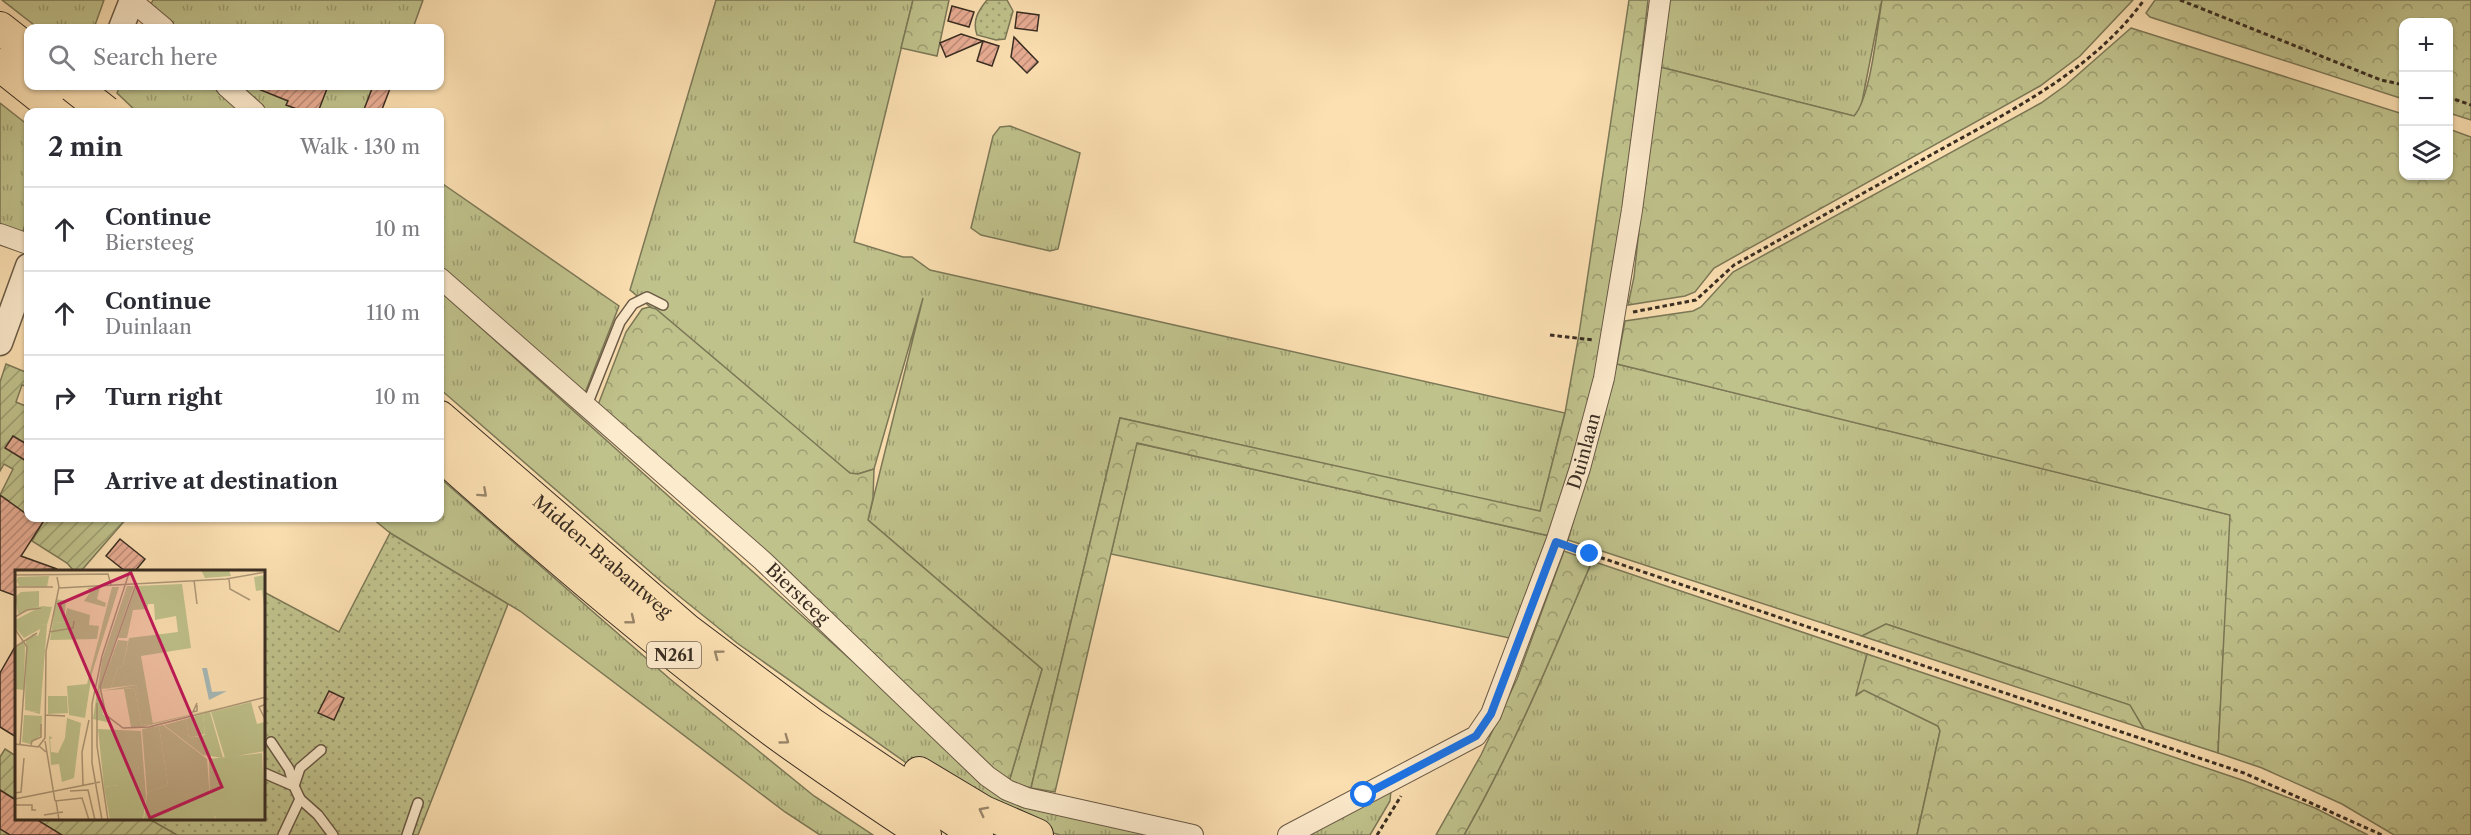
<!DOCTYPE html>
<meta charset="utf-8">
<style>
body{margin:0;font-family:"Libre Caslon Text",serif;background:#f2f2f3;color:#2b2b33}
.controls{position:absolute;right:18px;top:18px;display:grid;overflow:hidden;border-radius:12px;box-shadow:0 2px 4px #0004}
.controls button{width:54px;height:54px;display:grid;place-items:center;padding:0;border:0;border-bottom:2px solid #e1e1e2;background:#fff;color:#2b2b33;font:30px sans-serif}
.stop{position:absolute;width:18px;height:18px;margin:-14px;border:4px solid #1a73e8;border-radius:50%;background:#fff}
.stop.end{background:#1a73e8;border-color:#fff;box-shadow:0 2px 6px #0008}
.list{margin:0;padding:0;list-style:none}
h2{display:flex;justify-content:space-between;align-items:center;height:78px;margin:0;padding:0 24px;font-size:26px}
h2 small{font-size:20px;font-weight:400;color:#7c7c81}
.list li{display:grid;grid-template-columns:39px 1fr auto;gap:18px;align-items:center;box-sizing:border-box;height:84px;padding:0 24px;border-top:2px solid #e1e1e2}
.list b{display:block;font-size:22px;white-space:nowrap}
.list p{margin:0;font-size:20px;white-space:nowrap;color:#7c7c81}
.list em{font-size:20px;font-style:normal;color:#7c7c81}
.icon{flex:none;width:33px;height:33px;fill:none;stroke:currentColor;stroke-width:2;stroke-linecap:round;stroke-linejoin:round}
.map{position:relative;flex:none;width:2471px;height:835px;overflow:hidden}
.search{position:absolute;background:#fff;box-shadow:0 2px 4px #0004;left:24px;top:24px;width:420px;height:66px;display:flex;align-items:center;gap:15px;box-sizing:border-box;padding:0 21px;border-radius:12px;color:#7c7c81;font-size:22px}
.panel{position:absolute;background:#fff;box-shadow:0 2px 4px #0004;left:24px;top:108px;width:420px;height:414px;border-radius:12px}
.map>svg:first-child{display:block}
.grass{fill:url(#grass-tufts);stroke:#7c7857;stroke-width:1.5}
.forest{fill:url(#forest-crowns);stroke:#7c7857;stroke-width:1.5}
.park{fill:url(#park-dots);stroke:#7c7857;stroke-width:1.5}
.garden{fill:url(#garden-furrows);stroke:#7c7857;stroke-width:1.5}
.building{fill:url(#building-hatch);stroke:#392d22;stroke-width:1.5}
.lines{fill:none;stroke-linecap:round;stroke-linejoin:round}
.service-casing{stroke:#6a5a46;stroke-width:12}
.minor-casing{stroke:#6a5a46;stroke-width:22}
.tertiary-casing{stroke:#6a5a46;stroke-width:27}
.trunk-casing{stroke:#392d22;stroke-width:34}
.path{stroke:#392d22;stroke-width:3;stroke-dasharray:4.5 3;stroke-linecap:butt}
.service{stroke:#fdebcd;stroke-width:9}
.minor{stroke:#fdebcd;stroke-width:20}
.tertiary{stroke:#fdebcd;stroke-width:24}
.trunk{stroke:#fce0b2;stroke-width:32}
.trunk-bridge-casing{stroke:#392d22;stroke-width:34;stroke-linecap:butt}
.trunk-bridge{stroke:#fce0b2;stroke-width:32}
.oneway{stroke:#9a866a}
.route{stroke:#1a73e8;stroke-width:8}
.labels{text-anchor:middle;stroke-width:4.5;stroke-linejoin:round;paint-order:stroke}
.shield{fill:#fdebcd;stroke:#746655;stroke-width:1.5}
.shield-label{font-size:16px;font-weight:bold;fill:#392d22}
.street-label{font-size:18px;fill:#392d22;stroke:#fdebcd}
.inset-road{fill:none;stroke:#ae9878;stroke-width:1.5}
.view{fill:#c2185b;fill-opacity:0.15;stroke:#c2185b;stroke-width:3}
.inset-edge{fill:none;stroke:#392d22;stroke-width:3}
</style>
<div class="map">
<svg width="2471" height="835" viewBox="0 0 2471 835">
<defs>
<pattern id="grass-tufts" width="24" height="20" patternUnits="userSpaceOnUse" patternTransform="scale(1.5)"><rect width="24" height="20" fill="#c0c28c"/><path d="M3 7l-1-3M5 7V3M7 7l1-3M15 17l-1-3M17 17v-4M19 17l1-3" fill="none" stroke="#9d9e72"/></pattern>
<pattern id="forest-crowns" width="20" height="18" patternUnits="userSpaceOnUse" patternTransform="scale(1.5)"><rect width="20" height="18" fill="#c0c28c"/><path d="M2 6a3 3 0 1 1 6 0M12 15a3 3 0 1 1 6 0" fill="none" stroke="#9d9e72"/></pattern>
<pattern id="park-dots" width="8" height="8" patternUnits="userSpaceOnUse" patternTransform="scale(1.5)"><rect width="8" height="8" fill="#c0c28c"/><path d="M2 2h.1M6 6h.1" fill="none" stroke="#9d9e72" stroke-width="1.8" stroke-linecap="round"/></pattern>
<pattern id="garden-furrows" width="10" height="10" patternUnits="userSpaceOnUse" patternTransform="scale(1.5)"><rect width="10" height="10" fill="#c0c28c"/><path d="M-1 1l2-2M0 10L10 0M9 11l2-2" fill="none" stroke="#9d9e72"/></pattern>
<pattern id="building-hatch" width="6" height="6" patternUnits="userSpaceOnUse" patternTransform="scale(1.5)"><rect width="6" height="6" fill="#e8ac93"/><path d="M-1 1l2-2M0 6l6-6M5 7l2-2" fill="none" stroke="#bd8c78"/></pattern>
</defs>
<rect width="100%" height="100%" fill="#fce0b2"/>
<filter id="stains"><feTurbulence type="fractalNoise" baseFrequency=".00333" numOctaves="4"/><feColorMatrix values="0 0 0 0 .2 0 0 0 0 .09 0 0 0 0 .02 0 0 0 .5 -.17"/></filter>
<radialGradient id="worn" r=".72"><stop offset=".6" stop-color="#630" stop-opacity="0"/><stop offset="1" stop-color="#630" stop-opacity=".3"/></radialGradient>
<!-- grass -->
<g class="grass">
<polygon points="2,0 104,0 94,28 38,28"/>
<polygon points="153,0 423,0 413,28 177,28 151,4"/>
<polygon points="716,0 913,0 854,242 903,257 912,257 930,270 1565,413 1540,512 1120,418 1031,788 1009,782 1042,669 868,520 923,298 874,469 858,474 850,474 630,290"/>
<polygon points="1664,0 1882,0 1861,107 1854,116 1656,66"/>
<polygon points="120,86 212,86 241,112 137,112 117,93"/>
<polygon points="238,86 390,86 379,112 267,112"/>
<polygon points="0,103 28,125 28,212 23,232 18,234 0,226"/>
<polygon points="1010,126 1080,153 1058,249 1050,251 981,235 971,228 993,136 1000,127"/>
<polygon points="440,182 619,306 585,393 440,267"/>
<polygon points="440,291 908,711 1021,806 1159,835 1060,835 1016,822 929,779 737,643 663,583 440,389"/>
<polygon points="1617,364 2231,515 2218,753 2144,729 2129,705 1886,624 1862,636 1568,540"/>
<polygon points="1136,443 1550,536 1514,639 1111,554"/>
<polygon points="440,478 670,679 814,796 873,835 820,835 785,812 520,611 390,533 372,518 440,518"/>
<path d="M 1592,561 L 1867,654 L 1857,695 L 1864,690 L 1938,726 L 1940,731 L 1917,835 L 1464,835 C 1514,747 1553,654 1592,561 Z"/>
<polygon points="1391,790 1390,801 1370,835 1302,835"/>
</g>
<!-- forest -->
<g class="forest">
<polygon points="913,0 949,0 937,56 901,48"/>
<polygon points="1629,0 1648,0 1624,204 1595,378 1550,536 1137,443 1055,792 1031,788 1120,418 1540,511 1565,413 1579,334"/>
<path d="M 1882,0 L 2133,0 L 2080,56 L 2040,86 L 1714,268 L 1695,292 L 1685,296 L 1628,305 L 1634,277 L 1656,66 L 1854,116 C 1871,97 1877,27 1882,0 Z"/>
<polygon points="2155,0 2471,0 2471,120 2449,113 2448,22 2404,22 2403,99 2150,17 2146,13"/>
<polygon points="2131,28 2403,114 2404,176 2448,176 2449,129 2471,137 2471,835 2394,835 2342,804 2262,768 2218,753 2230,515 1617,364 1625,321 1693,311 1701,307 1733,272 2041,103 2066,85"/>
<polygon points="649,307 656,309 850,473 858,474 874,469 873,498 868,520 1042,669 1009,782 998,776 598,405 626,332 642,309"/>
<path d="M 1564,551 L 1592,561 C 1553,654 1514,747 1464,835 L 1436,835 L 1481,755 L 1517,679 Z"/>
<polygon points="1886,624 2130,705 2144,729 1862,636"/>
<polygon points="1867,654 2245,781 2315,808 2368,835 1917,835 1940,731 1938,726 1864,690 1856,695"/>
</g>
<!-- park -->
<g class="park">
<path d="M 987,0 L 1007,0 L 1013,11 L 1005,39 L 996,40 L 977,35 C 972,21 978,11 987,0 Z"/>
<polygon points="390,533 508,604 418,835 177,835 149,819 264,818 264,592 339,632"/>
</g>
<!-- garden -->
<g class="garden">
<polygon points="6,364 28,373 28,387 22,385 16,402 28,407 28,445 13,436 6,448 24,460 28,456 28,511 23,517 7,506 9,501 0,495 13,469 4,464 0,471 0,382"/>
<polygon points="37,518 127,518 81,571 74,571 67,563 32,541 43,522"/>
<polygon points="5,749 16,756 16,818 149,819 177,835 0,835 0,757"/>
</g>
<!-- building -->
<g class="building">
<polygon points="952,6 974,12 969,27 948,21"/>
<polygon points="1017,12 1039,15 1037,31 1015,28"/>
<polygon points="961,34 983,41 946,57 940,43"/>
<polygon points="1014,37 1038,62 1027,73 1011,57"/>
<polygon points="983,41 999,46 992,66 977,61"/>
<polygon points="251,86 328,86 318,112 305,112 286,105 288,101"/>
<polygon points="373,86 391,86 381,112 363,112"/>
<polygon points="13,436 28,445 28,462 5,448"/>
<polygon points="0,495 25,513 28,511 28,518 37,518 43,522 21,556 57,569 16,571 16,596 0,590"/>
<polygon points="120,539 145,559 135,571 125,571 106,556"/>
<polygon points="16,645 16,737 0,727 0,673"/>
<polygon points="329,691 344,698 334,720 318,713"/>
<polygon points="0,790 16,800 16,819 36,819 62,835 10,835 0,829"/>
</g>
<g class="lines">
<!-- service casing -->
<g class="service-casing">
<g id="service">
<polyline points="587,405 620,322 633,304 647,297 663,305"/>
<polyline points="271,742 289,769 294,786 300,768 321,750"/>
<polyline points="264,773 294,786 300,799 283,835"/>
<polyline points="300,799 318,815 333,835"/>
<polyline points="407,835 418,803"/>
</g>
</g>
<!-- minor casing -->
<g class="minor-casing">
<g id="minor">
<polyline points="132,1 164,28"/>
<polyline points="226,86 255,112"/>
<polyline points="0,234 28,244"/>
<path id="s1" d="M 440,278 L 763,561 L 987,776 L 1007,790 L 1027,798 L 1193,835"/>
<path id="s2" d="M 1288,835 L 1476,736 L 1491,714 L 1556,542 L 1580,468 L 1604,378 L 1632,210 L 1660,0"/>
</g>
</g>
<!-- tertiary casing -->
<g class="tertiary-casing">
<g id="tertiary">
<polyline points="121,28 132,0"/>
<polyline points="0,343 28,266"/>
</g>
</g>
<!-- trunk casing -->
<g class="trunk-casing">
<g id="trunk">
<polyline points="0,28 28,50"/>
<polyline points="0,65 59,112"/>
<path id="s3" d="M 440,417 L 687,630 L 812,724 L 977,835"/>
<path d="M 440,454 C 545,548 651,639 764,724 C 816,763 871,799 925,835"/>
<polyline points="919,773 984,812 1037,835"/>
</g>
</g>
<!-- path -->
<g class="path">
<polyline points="2180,0 2381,80 2404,85"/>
<polyline points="2448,97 2471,105"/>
<path d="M 1633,312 L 1696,300 L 1734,265 C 1799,229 1864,193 1929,156 C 2006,113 2091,73 2144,0"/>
<polyline points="1550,335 1593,340"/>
<polyline points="1572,548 2244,773 2382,835"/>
<polyline points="1377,835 1401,796"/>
</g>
<!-- service -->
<use href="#service" class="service"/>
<!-- minor -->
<use href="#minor" class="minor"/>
<!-- tertiary -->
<use href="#tertiary" class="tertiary"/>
<!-- trunk -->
<use href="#trunk" class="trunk"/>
<!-- trunk-bridge casing -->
<g class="trunk-bridge-casing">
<polyline id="trunk-bridge" points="73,86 106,112"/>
</g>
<!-- trunk-bridge -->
<use href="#trunk-bridge" class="trunk-bridge"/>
</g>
<!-- one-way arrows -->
<defs><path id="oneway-chevron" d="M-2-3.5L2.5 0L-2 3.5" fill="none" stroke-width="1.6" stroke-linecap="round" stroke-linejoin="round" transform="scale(1.5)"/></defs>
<g class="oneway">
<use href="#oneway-chevron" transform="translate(483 493) rotate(42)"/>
<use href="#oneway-chevron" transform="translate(631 620) rotate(39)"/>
<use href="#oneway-chevron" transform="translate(718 654) rotate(-143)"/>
<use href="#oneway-chevron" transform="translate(785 740) rotate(36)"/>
<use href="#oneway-chevron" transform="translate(983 811) rotate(-153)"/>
</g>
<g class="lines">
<!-- route -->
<polyline class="route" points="1364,795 1476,736 1491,714 1556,542 1590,554"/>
</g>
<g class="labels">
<!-- shield labels -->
<rect class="shield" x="647" y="642" width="54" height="26" rx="4.5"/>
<g class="shield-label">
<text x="674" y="661">N261</text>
</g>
<!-- street labels -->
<g class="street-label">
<text dy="6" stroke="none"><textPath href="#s2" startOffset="518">Duinlaan</textPath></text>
<text dy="6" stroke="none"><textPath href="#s3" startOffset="214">Midden-Brabantweg</textPath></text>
<text dy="6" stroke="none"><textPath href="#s1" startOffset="477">Biersteeg</textPath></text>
</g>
</g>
<!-- overview -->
<g transform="translate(15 570)">
<rect width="250" height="250" fill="#fce0b2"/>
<path d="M 250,5 L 251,45 L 250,45 L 247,20 L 241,21 L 239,7 ZM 167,14 L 176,78 L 126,86 L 138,154 L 128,155 L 121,115 L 85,119 L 96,118 L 103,97 L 108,96 L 114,68 L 163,62 L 161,46 L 140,50 L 139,34 L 133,34 L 132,39 L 118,40 L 112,68 L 103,68 L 121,16 ZM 112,16 L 119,16 L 84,119 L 88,144 L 96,153 L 78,149 L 87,90 ZM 97,17 L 104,17 L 77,103 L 70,148 L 54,145 L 52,116 L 72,114 ZM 119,118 L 127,157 L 116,157 L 109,119 ZM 188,144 L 190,164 L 174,168 L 171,149 ZM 144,156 L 153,215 L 132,223 L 127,159 ZM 83,159 L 126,161 L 128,189 L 124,197 L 104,215 L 89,217 Z" fill="#c0c28c"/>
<path d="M 27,54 L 32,55 L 25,144 L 10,140 L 22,142 L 24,70 L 18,64 L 23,66 ZM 103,70 L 113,71 L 108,96 L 103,97 L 96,118 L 85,119 ZM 121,115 L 129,155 L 214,136 L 127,157 L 119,118 L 86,121 ZM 236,132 L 242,154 L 249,152 L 250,181 L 210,188 L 196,142 ZM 195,142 L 208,188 L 188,185 L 149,155 L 171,149 L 174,168 L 190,165 L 188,144 ZM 52,148 L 66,153 L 59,208 L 47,212 L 44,194 L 36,195 L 34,166 L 38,168 L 35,169 L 36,182 L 43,183 L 50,168 ZM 148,155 L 192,189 L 195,229 L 194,189 L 247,183 L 250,250 L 201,250 L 199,244 L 200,250 L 129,250 L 132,223 L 153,215 L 144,156 ZM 124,189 L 128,189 L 131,226 L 128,250 L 95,250 L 89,217 L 104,215 L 104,202 L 124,198 Z" fill="#c0c28c"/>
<path d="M 52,38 L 75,45 L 74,55 L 84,56 L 82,69 L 35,70 L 38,52 L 49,53 Z" fill="#c0c28c"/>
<path d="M 186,0 L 214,0 L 216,6 L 190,8 ZM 34,6 L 32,17 L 4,16 L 2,11 L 0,15 L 3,7 ZM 85,17 L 82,29 L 91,33 L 90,37 L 69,31 L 76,21 L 72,18 ZM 24,21 L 24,37 L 3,44 L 0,27 L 6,22 ZM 41,29 L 51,31 L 49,53 L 38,52 ZM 27,36 L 37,37 L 32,55 L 27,54 L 27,58 L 9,68 L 0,57 L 0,50 ZM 18,64 L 25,70 L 23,142 L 10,140 L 11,71 ZM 8,72 L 10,76 L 9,120 L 0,119 L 0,78 ZM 33,126 L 52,126 L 53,143 L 33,144 ZM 9,145 L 27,146 L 26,165 L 15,174 L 7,172 Z" fill="#c0c28c"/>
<path d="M 187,98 L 192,98 L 197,122 L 212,121 L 194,130 Z" fill="#a6bab9"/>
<path class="inset-road" d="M 0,5 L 93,4 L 96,15M 214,9 L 215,19 L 235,30M 179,10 L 182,34M 121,14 L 85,117 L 91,145 L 108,158 L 134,157 L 251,127M 0,17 L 38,17M 44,18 L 211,9 L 251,2M 0,47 L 12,40 L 26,38M 0,59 L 12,77 L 5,175M 34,62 L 58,58 L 59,51M 0,77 L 22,63M 82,133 L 82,176 L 93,250M 182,133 L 178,142 L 182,141 L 182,135M 251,134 L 244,137 L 251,151M 30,145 L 50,146M 30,171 L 40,231M 0,174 L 24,177M 16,175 L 17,171 L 26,167 L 26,154M 31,182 L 24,176 L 30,168 L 31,81 L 44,17 L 42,7M 68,215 L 67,182 L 74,150M 55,221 L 73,220 L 80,250M 0,223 L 6,222 L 9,188M 0,229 L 85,212M 40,231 L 67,228 L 74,250M 41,231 L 44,250M 0,235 L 17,235 L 17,240 L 21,240M 29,245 L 48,242M 87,250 L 77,193 L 77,134 L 87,86 L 115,0"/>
<path class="view" d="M 116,3 L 207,217 L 135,248 L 44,34 Z"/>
<rect width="250" height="250" class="inset-edge"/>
</g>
<rect width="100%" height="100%" filter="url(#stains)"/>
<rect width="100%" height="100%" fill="url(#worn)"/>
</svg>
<div class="controls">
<button>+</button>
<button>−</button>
<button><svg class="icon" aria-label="layers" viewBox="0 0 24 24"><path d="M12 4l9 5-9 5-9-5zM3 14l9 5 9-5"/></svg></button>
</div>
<div class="stop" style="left:1364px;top:795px"></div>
<div class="stop end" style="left:1590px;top:554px"></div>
<div class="search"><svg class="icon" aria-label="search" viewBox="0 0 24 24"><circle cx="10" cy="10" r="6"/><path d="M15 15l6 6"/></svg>Search here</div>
<section class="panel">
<h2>2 min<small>Walk · 130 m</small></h2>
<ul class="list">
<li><svg class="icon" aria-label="ahead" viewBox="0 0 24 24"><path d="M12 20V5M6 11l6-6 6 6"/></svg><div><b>Continue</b><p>Biersteeg</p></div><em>10 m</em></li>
<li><svg class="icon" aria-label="ahead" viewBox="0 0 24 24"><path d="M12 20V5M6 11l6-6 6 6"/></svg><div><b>Continue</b><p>Duinlaan</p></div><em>110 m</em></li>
<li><svg class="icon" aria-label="right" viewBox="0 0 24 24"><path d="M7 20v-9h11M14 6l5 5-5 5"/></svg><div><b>Turn right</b></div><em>10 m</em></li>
<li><svg class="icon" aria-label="arrive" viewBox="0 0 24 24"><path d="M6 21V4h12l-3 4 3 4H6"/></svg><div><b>Arrive at destination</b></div></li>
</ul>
</section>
</div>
